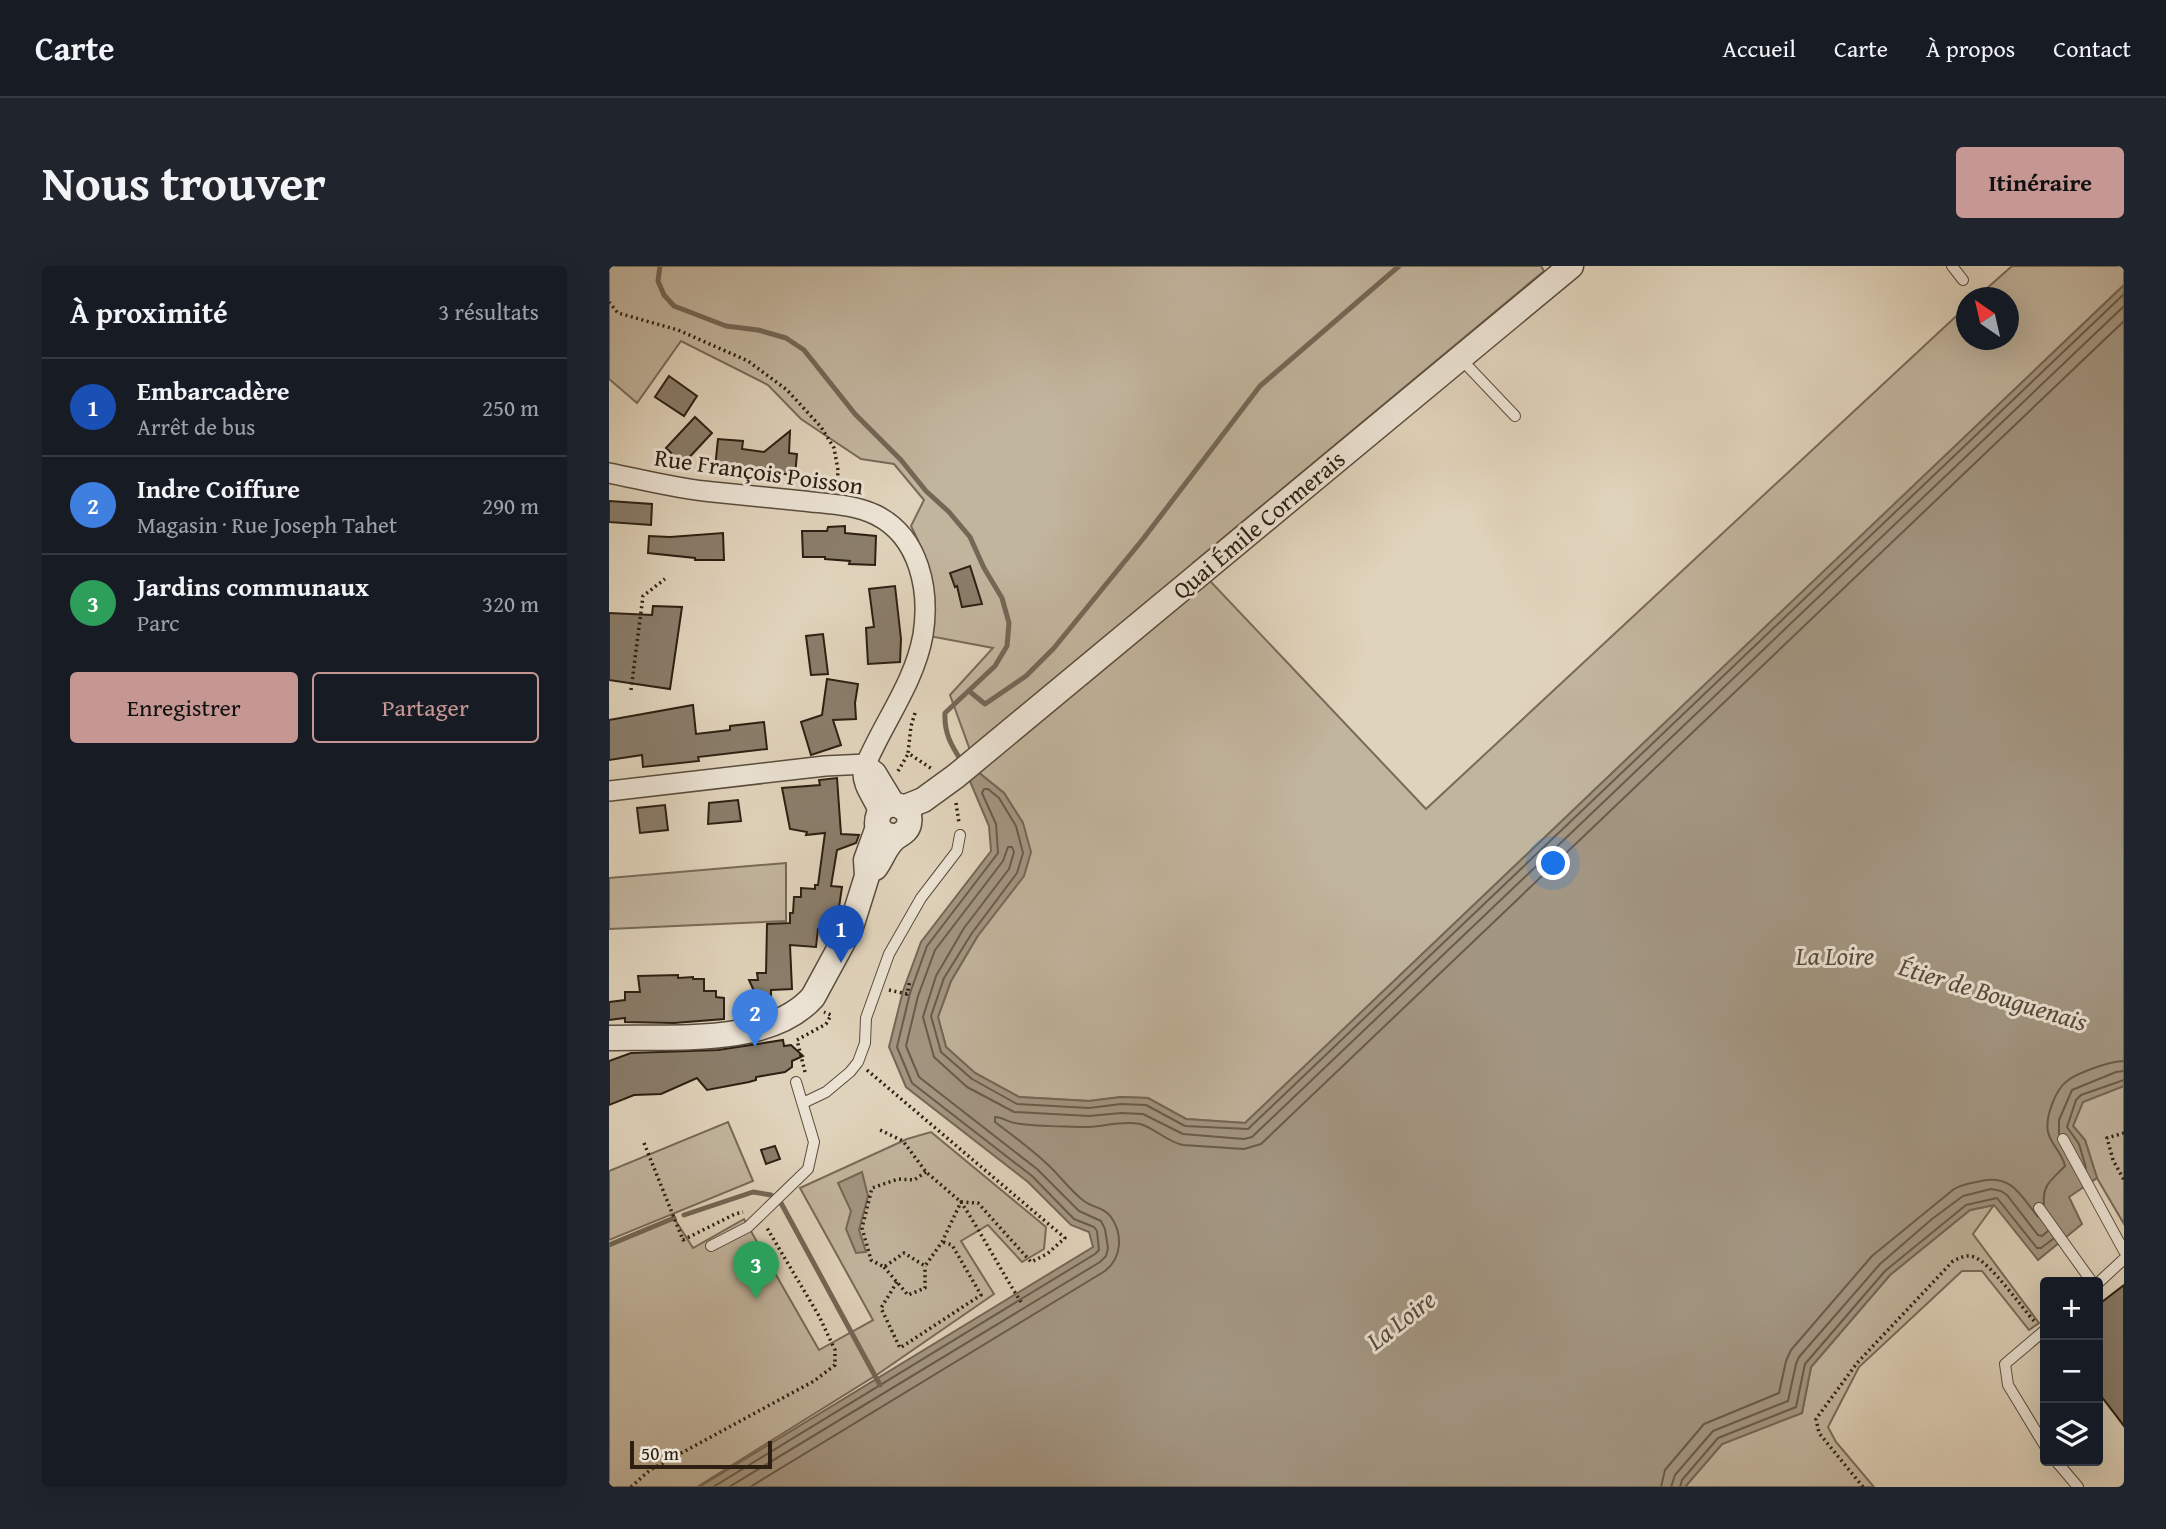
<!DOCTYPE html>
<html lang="fr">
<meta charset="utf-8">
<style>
body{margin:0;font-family:"Gentium Book Plus",serif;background:#20242c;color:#f1f3f6}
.controls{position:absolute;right:21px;bottom:21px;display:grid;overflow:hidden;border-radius:7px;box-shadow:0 7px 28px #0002}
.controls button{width:63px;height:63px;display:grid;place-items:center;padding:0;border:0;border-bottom:2px solid #363941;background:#171b24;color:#f1f3f6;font:35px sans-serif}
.compass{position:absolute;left:1347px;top:21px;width:63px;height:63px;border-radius:50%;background:#171b24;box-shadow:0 7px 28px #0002;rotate:326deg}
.scale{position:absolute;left:21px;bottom:18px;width:142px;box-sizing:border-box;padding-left:7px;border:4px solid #2d2013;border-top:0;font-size:19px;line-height:24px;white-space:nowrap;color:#2d2013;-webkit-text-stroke:5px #ebe2d3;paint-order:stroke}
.you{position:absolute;left:945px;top:598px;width:24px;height:24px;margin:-18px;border:5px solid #fff;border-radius:50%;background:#1a73e8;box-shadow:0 0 0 10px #1a73e833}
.badge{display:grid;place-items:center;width:46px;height:46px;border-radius:50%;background:#c59692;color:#fff;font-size:23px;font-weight:700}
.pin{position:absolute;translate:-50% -58px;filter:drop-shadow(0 2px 4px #0008)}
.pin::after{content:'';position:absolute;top:37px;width:24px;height:21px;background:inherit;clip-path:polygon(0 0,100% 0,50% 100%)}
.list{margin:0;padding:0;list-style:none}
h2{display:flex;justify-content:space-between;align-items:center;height:91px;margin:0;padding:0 28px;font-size:30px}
h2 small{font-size:23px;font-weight:400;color:#9ea1a6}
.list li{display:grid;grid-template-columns:46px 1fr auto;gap:21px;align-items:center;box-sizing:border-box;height:98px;padding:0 28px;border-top:2px solid #363941}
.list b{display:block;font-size:26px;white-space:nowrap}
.list p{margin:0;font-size:23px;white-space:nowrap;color:#9ea1a6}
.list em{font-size:23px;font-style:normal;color:#9ea1a6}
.actions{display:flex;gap:14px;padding:21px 28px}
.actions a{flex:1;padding:16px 0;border:2px solid #c59692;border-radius:7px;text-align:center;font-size:24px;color:#c59692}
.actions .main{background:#c59692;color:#111}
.icon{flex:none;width:38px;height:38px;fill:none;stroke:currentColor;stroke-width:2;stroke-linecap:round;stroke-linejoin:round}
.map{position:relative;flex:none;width:1515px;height:1221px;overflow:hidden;border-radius:7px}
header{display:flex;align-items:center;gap:42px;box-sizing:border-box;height:98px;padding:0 35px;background:#171b24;border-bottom:2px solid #363941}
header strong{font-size:33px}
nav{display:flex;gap:38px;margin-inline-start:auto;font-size:24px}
.intro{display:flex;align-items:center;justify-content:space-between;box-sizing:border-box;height:168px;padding:0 42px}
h1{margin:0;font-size:49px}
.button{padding:18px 32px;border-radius:7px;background:#c59692;color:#111;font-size:24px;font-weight:700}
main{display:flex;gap:42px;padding:0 42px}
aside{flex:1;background:#171b24;border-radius:7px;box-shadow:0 7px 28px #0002}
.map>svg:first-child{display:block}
.green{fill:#c2b59e;stroke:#786a58;stroke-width:2}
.water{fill:#a39682;stroke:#746756;stroke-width:2}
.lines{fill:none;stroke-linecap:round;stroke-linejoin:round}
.shore{stroke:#685b4a;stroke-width:2}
.stream{stroke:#746756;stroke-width:5}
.building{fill:#8a7d6a;stroke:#2d2013;stroke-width:2}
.service-casing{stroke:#5a4d3d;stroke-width:12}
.minor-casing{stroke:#5a4d3d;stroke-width:22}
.tertiary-casing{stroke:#5a4d3d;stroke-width:27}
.path{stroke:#2d2013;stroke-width:3.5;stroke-dasharray:2 3.5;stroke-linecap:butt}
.service{stroke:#ebe2d3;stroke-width:10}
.minor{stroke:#ebe2d3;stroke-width:19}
.tertiary{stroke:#ebe2d3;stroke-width:24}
.labels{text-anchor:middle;stroke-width:6;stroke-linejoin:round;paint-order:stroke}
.street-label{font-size:24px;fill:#2d2013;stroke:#ebe2d3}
.water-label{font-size:26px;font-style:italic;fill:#56493a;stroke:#ebe2d3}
</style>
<header>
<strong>Carte</strong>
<nav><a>Accueil</a><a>Carte</a><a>À propos</a><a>Contact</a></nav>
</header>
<div class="intro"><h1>Nous trouver</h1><a class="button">Itinéraire</a></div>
<main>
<aside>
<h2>À proximité<small>3 résultats</small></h2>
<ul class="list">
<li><span class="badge" style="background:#1a4fb4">1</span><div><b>Embarcadère</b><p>Arrêt de bus</p></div><em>250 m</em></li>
<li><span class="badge" style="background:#3f7fe0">2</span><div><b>Indre Coiffure</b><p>Magasin · Rue Joseph Tahet</p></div><em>290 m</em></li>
<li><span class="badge" style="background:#2e9e5b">3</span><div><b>Jardins communaux</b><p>Parc</p></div><em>320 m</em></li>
</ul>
<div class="actions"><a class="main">Enregistrer</a><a>Partager</a></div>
</aside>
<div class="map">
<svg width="1515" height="1221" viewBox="0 0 1515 1221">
<rect width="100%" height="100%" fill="#e0d3bb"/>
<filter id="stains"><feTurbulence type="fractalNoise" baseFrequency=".00286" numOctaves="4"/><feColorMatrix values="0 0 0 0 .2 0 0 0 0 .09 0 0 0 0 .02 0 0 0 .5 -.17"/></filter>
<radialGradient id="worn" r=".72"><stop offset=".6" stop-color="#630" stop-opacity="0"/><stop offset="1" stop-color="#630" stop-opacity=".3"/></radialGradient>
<!-- green -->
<g class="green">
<path d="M 0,0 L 932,0 L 935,5 L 584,297 L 817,543 L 1357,41 L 1358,74 L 1400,74 L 1400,32 L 1368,31 L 1403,0 L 1515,0 L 1515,19 L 636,857 L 577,853 L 539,832 L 512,831 L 480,835 L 410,831 L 366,807 L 337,781 L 329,751 L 342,715 L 368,671 L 414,557 L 395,527 L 369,506 L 341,429 L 384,382 L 320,370 C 329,323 323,302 302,260 L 315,234 L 285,198 L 252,193 L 192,153 L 159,119 L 72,75 L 28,137 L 0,113 Z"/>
<polygon points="177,597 177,655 0,663 0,612"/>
<polygon points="1515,820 1515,958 1488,912 1476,874 1464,860 1473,836"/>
<polygon points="119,856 144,915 0,974 0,905"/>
<polygon points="322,866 437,961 435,983 413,996 379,959 352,975 385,1028 269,1108 88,1221 0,1221 0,979 65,952 84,982 135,953 210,1084 264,1054 191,922 298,873"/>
<polygon points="1385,939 1364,968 1430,1057 1420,1064 1373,1005 1353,1005 1250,1101 1219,1161 1227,1176 1265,1221 1076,1221 1113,1178 1193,1147 1202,1101 1281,1009 1361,944"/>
</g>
<!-- water -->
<g class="water">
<polygon points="1515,19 1515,820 1474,836 1464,860 1476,874 1488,912 1460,931 1473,958 1429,994 1385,939 1361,944 1281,1009 1202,1101 1193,1147 1113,1178 1076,1221 90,1221 484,981 480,966 462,959 419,916 297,821 280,781 294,725 312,676 382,585 380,560 360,513 369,506 395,527 414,557 422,586 415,610 368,671 342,715 329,751 337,781 366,807 410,831 480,835 512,831 539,832 577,853 636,857"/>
<polygon points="253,906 259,930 250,964 257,986 247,987 237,963 242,945 229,917"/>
</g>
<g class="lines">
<!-- shore -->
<g class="shore">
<polyline points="1450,868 1450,854 1463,824 1507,806 1515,805"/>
<polyline points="1477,902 1470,878 1458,861 1467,834 1472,829 1515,814"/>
<path d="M 1435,938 C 1433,918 1444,913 1456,900 C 1453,886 1442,879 1439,866 C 1436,852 1446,824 1458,815 C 1468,807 1501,795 1515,795"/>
<polyline points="104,1221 486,988 490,984 488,965 485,961 465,953 423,910 303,817 288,781 301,727 318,680 389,587 387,558 373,527 375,523 379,523 390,532 407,560 414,587 408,607 363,667 335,712 322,750 332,786 363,813 408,838 480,842 512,838 537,839 576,860 639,863 1515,28"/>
<polyline points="120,1221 491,996 497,990 499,982 496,963 492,955 470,945 428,903 310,811 297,780 309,730 326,684 394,595 399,581 403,581 405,586 400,603 355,662 327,710 314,751 325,791 358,821 405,846 480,850 512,847 534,848 574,868 635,873 643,871 1515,40"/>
<path d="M 141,1221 L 496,1005 C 513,992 514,968 502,951 C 495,941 484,942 475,935 C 461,925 450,908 437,897 C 421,882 403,869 386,856 L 386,851 C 393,851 399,856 406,857 C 429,861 454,860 477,861 C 494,861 513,854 531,858 C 546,862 558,876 574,879 L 635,883 L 652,878 L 1515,55"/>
<path d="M 1052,1221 L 1056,1204 L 1095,1158 L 1170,1127 L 1177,1095 L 1182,1084 L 1263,990 L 1345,923 C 1353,918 1362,917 1372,915 C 1403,908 1412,930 1429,951"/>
<polyline points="1062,1221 1066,1209 1104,1165 1179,1135 1187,1098 1190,1091 1271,998 1323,953 1354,930 1382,923 1392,925 1398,929 1429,969 1433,970 1439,965"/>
<polyline points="1071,1221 1073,1214 1109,1172 1187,1141 1196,1098 1276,1005 1357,939 1388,932 1428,982 1432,982 1444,973"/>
</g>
<!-- stream -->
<g class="stream">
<path d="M 51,0 L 49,15 L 55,29 L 65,40 L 117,60 L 149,64 L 177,72 L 195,84 L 246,148 L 292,194 L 317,225 L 340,246 L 361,271 L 375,302 L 393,332 L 400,357 L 398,380 L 386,400 L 336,447 C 335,467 342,479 353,496"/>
<polyline points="360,425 376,438 417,410 445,382 534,273 651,120 790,0"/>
<polyline points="172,937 271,1119"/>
<polyline points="75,949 144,926 162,929"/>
<polyline points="0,979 65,952"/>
</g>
</g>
<!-- building -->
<g class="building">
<polygon points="60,110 88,130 75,150 46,131"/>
<polygon points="86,151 103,167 74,198 57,182"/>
<polygon points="181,165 180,187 188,188 186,209 106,202 109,173 134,175 133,183 155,186"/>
<polygon points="0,235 43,238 42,259 0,256"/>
<polygon points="236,260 236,267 267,270 266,299 240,298 241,295 216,293 216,291 194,291 193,265 218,265 219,261"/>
<polygon points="114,267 115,294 86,294 86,292 39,287 40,270 61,271"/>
<polygon points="361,300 373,338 353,341 348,320 346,321 341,307"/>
<polygon points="286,320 292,373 291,396 259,398 257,362 265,361 260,323"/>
<polygon points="44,340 73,341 61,423 0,414 0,347 43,349"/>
<polygon points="214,368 219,408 202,409 197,370"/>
<polygon points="218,413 249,418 246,437 247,453 224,454 232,479 202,489 192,456 213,449"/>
<polygon points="84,439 87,468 121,464 121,460 155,456 158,483 89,491 90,495 34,501 33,489 0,494 0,454"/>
<polygon points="228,512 232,568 250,569 247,577 228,584 222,620 233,621 228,655 222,664 209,663 207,681 181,679 183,723 162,724 162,742 154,745 140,714 149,714 148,707 157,707 158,658 181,657 181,647 184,647 185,631 192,631 192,622 206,623 206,619 209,619 216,567 197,569 198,566 181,563 173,522 211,519 210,514"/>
<polygon points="129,534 132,555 99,558 100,537"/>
<polygon points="56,539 59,564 31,567 28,542"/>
<polygon points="69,709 69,712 84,711 84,713 95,713 95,725 107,725 107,731 115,732 115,753 65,757 16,756 16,752 0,754 0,736 16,734 16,726 31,726 29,710"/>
<polygon points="174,774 175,780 182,779 194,790 183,795 183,801 176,806 147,811 147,814 140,816 98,824 88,812 52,828 25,829 0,839 0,795 22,787 109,784"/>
<polygon points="166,880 171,893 157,898 152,884"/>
<polygon points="1515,1019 1515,1160 1489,1126 1489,1039"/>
</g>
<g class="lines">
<!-- service casing -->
<g class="service-casing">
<g id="service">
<polyline points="1343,0 1354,14"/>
<polyline points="851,92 906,150"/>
<polyline points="194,837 217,826 241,806 249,796 256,777 257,752 280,688 312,632 348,585 351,569"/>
<polyline points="1454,873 1515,985"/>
<polyline points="1430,942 1483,1016"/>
<polyline points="102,980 139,961 199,903 205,876 187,816"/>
<polyline points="1489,1017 1515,993"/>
<polyline points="1436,1064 1396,1098 1399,1119 1436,1180"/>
<polyline points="1447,1195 1469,1221"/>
</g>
</g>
<!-- minor casing -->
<g class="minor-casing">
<g id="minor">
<path d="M 0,207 C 35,214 69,223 104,226 C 134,229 164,232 194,235 C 219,238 244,238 267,249 C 311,271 321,325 314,369 C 305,419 272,459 254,505 C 253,521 265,532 270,547"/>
<polyline points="257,498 267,506 287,539"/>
<polyline points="0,525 216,500 257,498"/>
</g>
</g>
<!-- tertiary casing -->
<g class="tertiary-casing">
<g id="tertiary">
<polyline points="294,542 314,534 347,510 962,0"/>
<path d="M 266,602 C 273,593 276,581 285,573 C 290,568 298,567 300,558 C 305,536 268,529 268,558 L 274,568 L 287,571"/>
<path d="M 0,772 C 61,770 160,781 204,731 L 242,661 L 258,610 L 257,594 L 269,561"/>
</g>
</g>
<!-- path -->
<g class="path">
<polyline points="0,36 9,47 69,64 139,95 178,124 212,161 225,182 229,204 228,221"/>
<polyline points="22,424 34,330 56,313"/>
<polyline points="306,447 302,460 299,487 323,503"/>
<polyline points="289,505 299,488"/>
<polyline points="347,537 350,557"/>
<polyline points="280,724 298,728 301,714"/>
<polyline points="258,804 456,972 438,988 422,996 369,937 352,936 317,906 294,875 269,863"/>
<polyline points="196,806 188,774 217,758 222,749 215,746"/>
<polyline points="1515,867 1498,872 1504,894 1515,914"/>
<polyline points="35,877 74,974 126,948 134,946"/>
<path d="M 317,906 L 305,914 L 289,913 L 263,922 L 253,962 L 262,994 L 275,1001 L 295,987 L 316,1000 L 333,976 L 352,936 C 373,968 391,1003 412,1036"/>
<polyline points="275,1001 299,1029 316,1022 316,1000"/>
<polyline points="288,1016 272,1042 291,1082 372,1029 343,979 334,976"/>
<polyline points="22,1221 41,1204 205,1115 226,1099 226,1084 210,1050 158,962"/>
<path d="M 1254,1221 L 1210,1167 L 1207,1153 L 1248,1097 L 1344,995 C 1351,992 1357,988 1365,991 C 1382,997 1412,1041 1426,1056"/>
</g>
<!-- service -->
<use href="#service" class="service"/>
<!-- minor -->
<use href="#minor" class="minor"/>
<!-- tertiary -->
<use href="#tertiary" class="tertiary"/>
</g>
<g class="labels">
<!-- street labels -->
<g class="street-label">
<text transform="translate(150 206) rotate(8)" y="8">Rue François Poisson</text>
<text transform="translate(650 259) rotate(-40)" y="8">Quai Émile Cormerais</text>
</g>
<!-- water labels -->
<g class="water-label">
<text x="1226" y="699">La Loire</text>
<text transform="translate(1384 728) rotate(17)" y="9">Étier de Bouguenais</text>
<text transform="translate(792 1054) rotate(-38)" y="9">La Loire</text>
</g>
</g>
<rect width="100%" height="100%" filter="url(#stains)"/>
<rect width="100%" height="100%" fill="url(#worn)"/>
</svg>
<div class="controls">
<button>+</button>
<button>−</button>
<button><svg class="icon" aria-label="layers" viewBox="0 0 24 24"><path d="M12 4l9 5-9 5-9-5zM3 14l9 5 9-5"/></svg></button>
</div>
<svg class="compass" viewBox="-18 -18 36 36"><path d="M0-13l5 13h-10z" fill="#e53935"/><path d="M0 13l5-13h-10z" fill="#9ea1a6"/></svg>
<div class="scale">50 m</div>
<div class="you"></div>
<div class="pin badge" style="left:232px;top:697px;background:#1a4fb4">1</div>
<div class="pin badge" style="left:146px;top:781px;background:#3f7fe0">2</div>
<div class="pin badge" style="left:147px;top:1033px;background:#2e9e5b">3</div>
</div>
</main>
